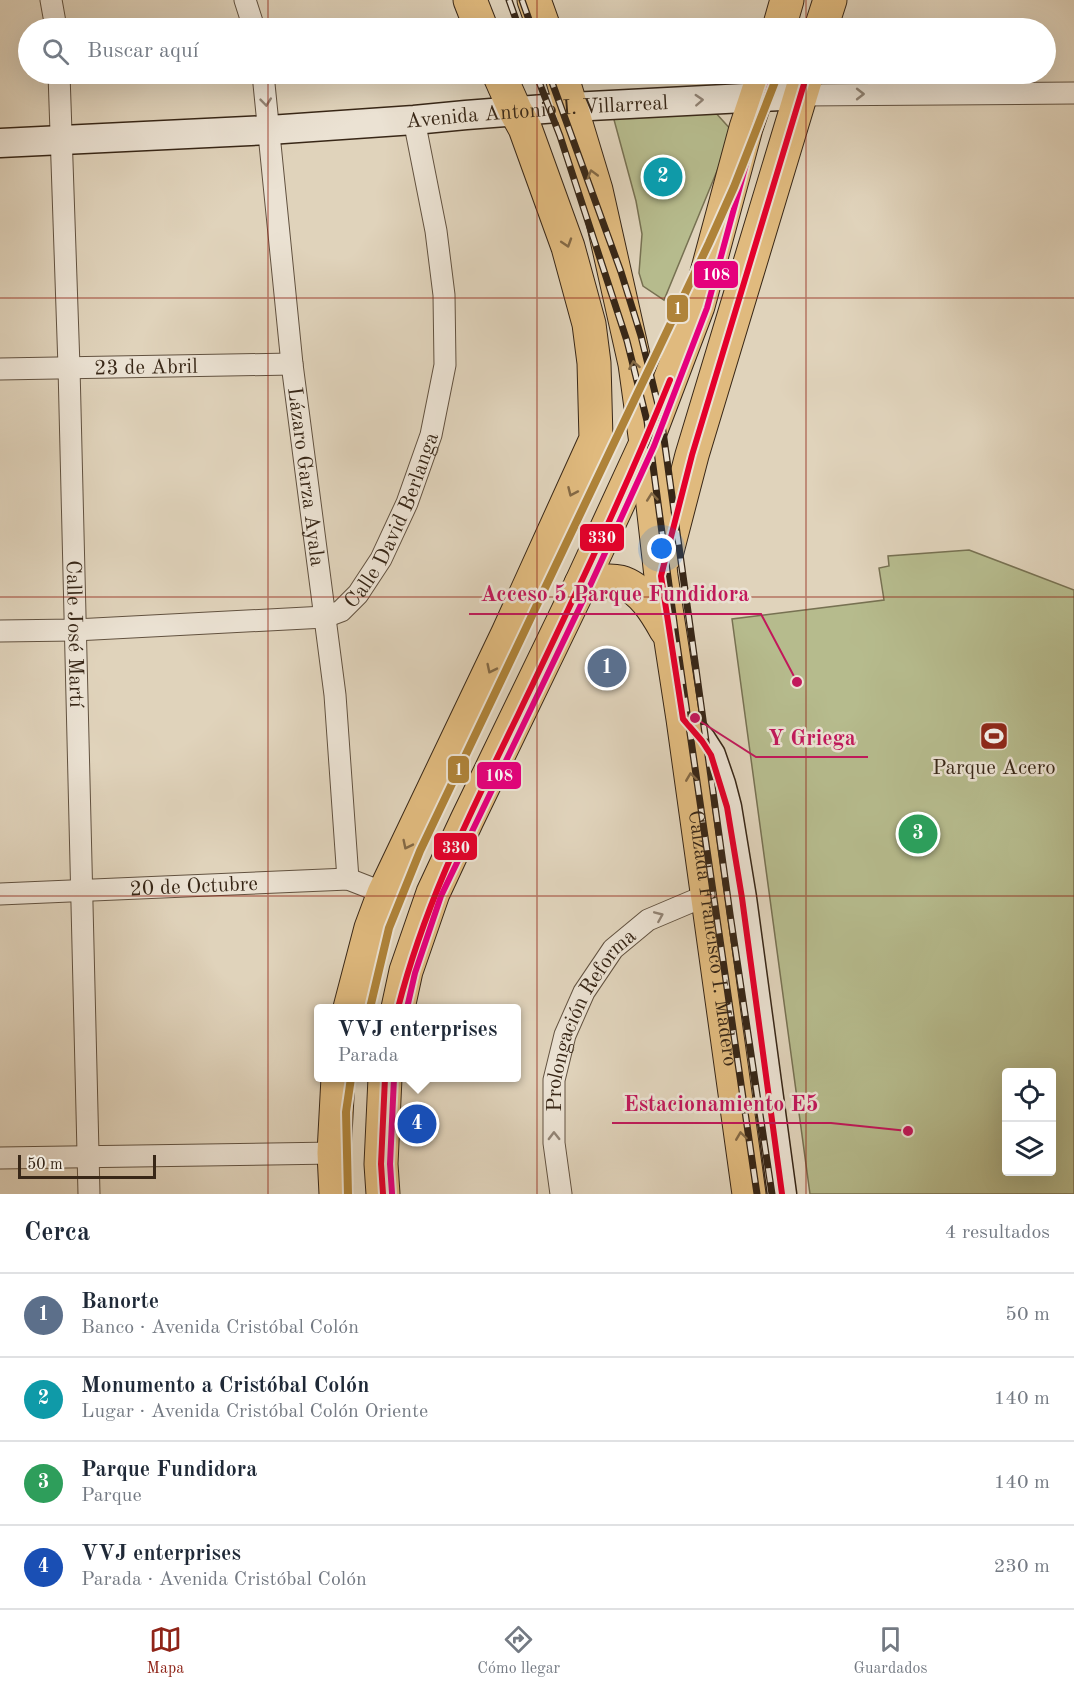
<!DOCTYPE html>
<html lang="es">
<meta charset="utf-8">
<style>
body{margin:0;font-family:"Old Standard TT",serif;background:#f6f6f7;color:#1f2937}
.controls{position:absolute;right:18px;bottom:18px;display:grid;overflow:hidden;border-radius:6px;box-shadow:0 6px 24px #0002}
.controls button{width:54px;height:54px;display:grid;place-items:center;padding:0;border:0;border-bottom:2px solid #e0e1e3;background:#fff;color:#1f2937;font:30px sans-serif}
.scale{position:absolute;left:18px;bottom:15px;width:138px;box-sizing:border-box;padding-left:6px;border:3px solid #382717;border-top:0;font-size:16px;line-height:21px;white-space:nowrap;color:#382717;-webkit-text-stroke:4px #ebe2d3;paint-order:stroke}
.you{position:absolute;left:662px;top:549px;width:21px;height:21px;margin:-15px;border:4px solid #fff;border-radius:50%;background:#1a73e8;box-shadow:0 0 0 9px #1a73e833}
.badge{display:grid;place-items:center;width:39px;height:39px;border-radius:50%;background:#8f2418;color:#fff;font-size:20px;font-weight:700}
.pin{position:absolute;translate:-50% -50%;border:3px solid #fff;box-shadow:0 2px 6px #0006}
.popup{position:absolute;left:314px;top:1004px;width:207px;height:78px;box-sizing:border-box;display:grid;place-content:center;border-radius:6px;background:#fff;filter:drop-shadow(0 2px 4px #0005);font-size:20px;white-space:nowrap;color:#747a83}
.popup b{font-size:22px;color:#1f2937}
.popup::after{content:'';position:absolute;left:50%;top:100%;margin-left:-12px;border:12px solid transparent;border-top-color:#fff}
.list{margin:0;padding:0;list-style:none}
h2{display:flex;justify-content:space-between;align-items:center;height:78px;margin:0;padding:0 24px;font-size:26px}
h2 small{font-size:20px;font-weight:400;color:#747a83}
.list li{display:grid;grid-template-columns:39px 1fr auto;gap:18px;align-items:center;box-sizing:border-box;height:84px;padding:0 24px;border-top:2px solid #e0e1e3}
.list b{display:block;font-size:22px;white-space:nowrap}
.list p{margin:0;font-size:20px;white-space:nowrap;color:#747a83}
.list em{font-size:20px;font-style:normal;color:#747a83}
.icon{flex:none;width:33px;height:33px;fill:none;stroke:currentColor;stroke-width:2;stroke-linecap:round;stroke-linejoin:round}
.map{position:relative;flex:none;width:1074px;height:1194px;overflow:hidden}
.search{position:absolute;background:#fff;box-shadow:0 6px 24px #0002;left:18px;right:18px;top:18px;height:66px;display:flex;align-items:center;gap:15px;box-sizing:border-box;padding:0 21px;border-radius:33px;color:#747a83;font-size:22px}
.sheet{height:414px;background:#fff}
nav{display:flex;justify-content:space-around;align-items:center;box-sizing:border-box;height:84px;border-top:2px solid #e0e1e3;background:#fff;font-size:16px;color:#747a83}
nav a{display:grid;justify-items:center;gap:3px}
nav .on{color:#8f2418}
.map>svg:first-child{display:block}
.green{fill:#b6bb8d;stroke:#777152;stroke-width:1.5;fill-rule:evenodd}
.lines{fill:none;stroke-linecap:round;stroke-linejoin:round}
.street-casing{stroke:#625240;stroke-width:23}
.secondary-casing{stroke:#382717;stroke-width:31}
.primary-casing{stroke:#382717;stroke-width:35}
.street{stroke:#ebe2d3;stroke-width:21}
.secondary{stroke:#ebe2d3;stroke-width:28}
.primary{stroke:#e0ba7e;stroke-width:33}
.rail-casing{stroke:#382717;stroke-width:7}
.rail{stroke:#ebe2d3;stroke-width:4.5;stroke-dasharray:14;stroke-linecap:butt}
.bus-1-casing{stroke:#ebe2d3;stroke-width:10}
.bus-2-casing{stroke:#ebe2d3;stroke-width:10}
.bus-1{stroke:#e4002b;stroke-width:6}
.bus-2{stroke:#e5007d;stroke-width:6}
.metro-1-casing{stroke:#ebe2d3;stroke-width:12}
.metro-1{stroke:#af8339;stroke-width:8}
.oneway{stroke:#928475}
.oneway2{stroke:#846945}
.grid{fill:none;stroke:#8f2418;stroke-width:1.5;stroke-opacity:0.55}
.labels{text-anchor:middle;stroke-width:5;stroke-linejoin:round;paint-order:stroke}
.street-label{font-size:21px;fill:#382717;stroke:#ebe2d3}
.poi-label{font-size:21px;fill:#382717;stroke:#ebe2d3}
.leader{fill:none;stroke:#c2185b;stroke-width:2}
.callout-dot{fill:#c2185b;stroke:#ebe2d3;stroke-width:2}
.callout-label{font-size:22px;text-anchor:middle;font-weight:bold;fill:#c2185b;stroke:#ebe2d3;stroke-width:5;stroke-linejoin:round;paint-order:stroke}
.line-badge{stroke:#ebe2d3;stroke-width:2}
.badge-label{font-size:16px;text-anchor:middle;font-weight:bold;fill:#fff}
</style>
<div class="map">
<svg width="1074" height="1194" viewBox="0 0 1074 1194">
<rect width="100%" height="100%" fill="#e0d3bb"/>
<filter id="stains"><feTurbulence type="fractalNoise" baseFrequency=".00333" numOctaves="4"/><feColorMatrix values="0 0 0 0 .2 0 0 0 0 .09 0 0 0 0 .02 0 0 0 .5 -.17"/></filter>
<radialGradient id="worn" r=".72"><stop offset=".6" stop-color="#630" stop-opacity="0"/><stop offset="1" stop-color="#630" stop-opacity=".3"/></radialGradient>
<!-- green -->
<g class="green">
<polygon points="714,111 733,132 664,300 643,286 639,273 642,234 636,201 613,116"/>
<path d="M 969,550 L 1074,590 L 1074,1194 L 810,1194 L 732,619 L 884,600 L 879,568 L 889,566 L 888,556 ZM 1052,1072 L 1052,1172 L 1006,1172 L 1006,1072 Z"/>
</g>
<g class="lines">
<!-- street casing -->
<g class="street-casing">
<g id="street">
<polyline points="51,0 56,28"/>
<polyline points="245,0 254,28"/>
<path id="s1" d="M 59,74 L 69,367 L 89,1194"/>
<path id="s2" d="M 263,74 L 292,364 L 335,695 L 348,879"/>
<polyline points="801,95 1074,93"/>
<path id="s3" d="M 0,369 L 292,364"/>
<path id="s4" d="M 0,631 L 75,630 L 325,617 L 341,611 L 358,594 L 381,559 L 407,503 L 431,435 L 445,365 L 444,295 L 436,231 L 414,120"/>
<path id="s5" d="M 0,894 L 348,879 L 384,893"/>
<polyline points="0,1158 334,1153"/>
<path id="s6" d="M 561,1194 L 554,1143 L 554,1080 L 565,1035 L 584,992 L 613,949 L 648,920 L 707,895"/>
</g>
</g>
<!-- secondary casing -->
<g class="secondary-casing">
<g id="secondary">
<path id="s7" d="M 0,143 L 269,130 L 414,120 L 466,115 L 571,107 L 801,95"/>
<polyline points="683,719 702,741 711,755 721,784 727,807 742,898 782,1194"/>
</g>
</g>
<!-- primary casing -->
<g class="primary-casing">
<g id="primary">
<polyline points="470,0 481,28"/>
<polyline points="534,0 544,28"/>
<polyline points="779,28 787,0"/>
<polyline points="821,28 830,0"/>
<path id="s8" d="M 561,74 L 596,190 L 635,364 L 646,443 L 661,576 L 683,719 L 749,1194"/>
<polyline points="666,555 692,455 807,74"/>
<path d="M 581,584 C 593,583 608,579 620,582 C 642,588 656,612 666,630"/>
<polyline points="350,1008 371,928 384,893 508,633 596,439 594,363 589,324 568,247 525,128 515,110 499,74"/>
<polyline points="398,1008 406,971 433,893 467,820 581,584 646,443 698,306 746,128 764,74"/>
<polyline points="336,1194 334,1153 338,1078"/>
<polyline points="383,1194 381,1164 385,1078"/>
</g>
</g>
<!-- street -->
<use href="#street" class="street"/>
<!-- secondary -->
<use href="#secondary" class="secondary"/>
<!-- primary -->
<use href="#primary" class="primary"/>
<!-- rail casing -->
<g class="rail-casing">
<g id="rail">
<polyline points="509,0 519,28"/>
<polyline points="522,0 532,28"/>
<polyline points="536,74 560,136 627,341 647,421 676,637 757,1194"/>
<polyline points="549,74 621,272 641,336 661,417 730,914 772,1194"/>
</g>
</g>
<!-- rail -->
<use href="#rail" class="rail"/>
<!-- bus-1 casing -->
<g class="bus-1-casing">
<g id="bus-1">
<path d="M 398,1008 C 425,902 471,812 518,715 C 571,604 624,494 670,380"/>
<polyline points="383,1194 381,1164 385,1078"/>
<polyline points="782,1194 742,898 727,807 711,755 702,741 683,719 661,576 692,455 807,74"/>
</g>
</g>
<!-- bus-2 casing -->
<g class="bus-2-casing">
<g id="bus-2">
<polyline points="407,1008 415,973 441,896 589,588 654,446 707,308 755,131 773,77"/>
<polyline points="392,1193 390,1164 394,1078"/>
</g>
</g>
<!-- bus-1 -->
<use href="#bus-1" class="bus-1"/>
<!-- bus-2 -->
<use href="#bus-2" class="bus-2"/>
<!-- metro-1 casing -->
<g class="metro-1-casing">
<g id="metro-1">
<polyline points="370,1008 389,928 420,851 709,243 734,187 778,74"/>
<polyline points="348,1194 346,1112 351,1078"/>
</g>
</g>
<!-- metro-1 -->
<use href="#metro-1" class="metro-1"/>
</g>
<!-- one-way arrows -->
<defs><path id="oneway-chevron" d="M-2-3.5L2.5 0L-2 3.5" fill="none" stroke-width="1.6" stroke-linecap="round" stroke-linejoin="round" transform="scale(1.5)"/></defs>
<g class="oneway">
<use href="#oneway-chevron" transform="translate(860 94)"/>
<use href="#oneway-chevron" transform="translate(699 100) rotate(-3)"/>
<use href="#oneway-chevron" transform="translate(266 102) rotate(84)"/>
<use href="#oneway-chevron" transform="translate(659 916) rotate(-23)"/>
<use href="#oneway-chevron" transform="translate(554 1136) rotate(-91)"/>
</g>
<g class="oneway2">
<use href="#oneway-chevron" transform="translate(592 174) rotate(-106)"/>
<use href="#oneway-chevron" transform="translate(567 243) rotate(72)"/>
<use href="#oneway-chevron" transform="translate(634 365) rotate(-100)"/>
<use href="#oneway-chevron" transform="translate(572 492) rotate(114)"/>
<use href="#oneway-chevron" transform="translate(652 497) rotate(-96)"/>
<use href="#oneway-chevron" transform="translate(491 669) rotate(116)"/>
<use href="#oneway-chevron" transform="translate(691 777) rotate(-98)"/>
<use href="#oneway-chevron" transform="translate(407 845) rotate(116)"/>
<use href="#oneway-chevron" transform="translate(741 1136) rotate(-98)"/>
</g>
<!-- grid -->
<path class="grid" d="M 268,0 L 268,28M 537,0 L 537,28M 806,0 L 806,28M 268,74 L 268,1194M 537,74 L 537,1194M 806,74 L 806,1194M 0,298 L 1074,298M 0,597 L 1074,597M 0,896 L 1074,896"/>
<!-- icons -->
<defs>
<g id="stadium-square" transform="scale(1.5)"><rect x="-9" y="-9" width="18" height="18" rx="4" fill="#8f2418" stroke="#ebe2d3"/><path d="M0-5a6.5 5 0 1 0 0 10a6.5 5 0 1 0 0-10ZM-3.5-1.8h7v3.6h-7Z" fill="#fff"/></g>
</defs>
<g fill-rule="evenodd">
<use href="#stadium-square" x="994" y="736"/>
</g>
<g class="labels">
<!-- street labels -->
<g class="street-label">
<text dy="7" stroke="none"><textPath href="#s7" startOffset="538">Avenida Antonio I. Villarreal</textPath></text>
<text dy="7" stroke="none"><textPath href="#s3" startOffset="146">23 de Abril</textPath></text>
<text dy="7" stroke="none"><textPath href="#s2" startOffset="405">Lázaro Garza Ayala</textPath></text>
<text dy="7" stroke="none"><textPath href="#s4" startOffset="448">Calle David Berlanga</textPath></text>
<text dy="7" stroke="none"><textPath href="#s1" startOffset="560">Calle José Martí</textPath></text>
<text dy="7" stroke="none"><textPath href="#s5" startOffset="194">20 de Octubre</textPath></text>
<text dy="7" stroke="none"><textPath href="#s8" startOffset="879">Calzada Francisco I. Madero</textPath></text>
<text dy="7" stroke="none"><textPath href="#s6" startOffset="184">Prolongación Reforma</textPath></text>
</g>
<!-- poi labels -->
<g class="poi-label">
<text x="994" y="774">Parque Acero</text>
</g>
</g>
<!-- callouts -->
<path class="leader" d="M797 682L761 614H469M695 718L756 757H868M908 1131L831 1123H612"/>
<g class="callout-dot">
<circle cx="797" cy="682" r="6"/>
<circle cx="695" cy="718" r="6"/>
<circle cx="908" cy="1131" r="6"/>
</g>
<g class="callout-label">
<text x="615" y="601">Acceso 5 Parque Fundidora</text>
<text x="812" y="745">Y Griega</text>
<text x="721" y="1111">Estacionamiento E5</text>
</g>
<g class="line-badge">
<rect x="693" y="260" width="46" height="29" rx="6" fill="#e5007d"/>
<rect x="666" y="294" width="23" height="29" rx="6" fill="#af8339"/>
<rect x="579" y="523" width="46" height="29" rx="6" fill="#e4002b"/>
<rect x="447" y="755" width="23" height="29" rx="6" fill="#af8339"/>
<rect x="476" y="761" width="46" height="29" rx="6" fill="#e5007d"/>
<rect x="433" y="832" width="45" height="29" rx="6" fill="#e4002b"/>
</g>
<g class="badge-label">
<text x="716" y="280">108</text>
<text x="678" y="314">1</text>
<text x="602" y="543">330</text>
<text x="459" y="775">1</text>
<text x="499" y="781">108</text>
<text x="456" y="853">330</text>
</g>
<rect width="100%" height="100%" filter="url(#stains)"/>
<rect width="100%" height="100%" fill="url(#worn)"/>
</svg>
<div class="controls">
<button><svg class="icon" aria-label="locate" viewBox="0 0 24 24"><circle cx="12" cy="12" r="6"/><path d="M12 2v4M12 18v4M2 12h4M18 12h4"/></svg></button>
<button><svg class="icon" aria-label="layers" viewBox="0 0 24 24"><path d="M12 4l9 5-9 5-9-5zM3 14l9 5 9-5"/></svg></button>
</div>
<div class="scale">50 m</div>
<div class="you"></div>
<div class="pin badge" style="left:607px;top:668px;background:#5c6f8a">1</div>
<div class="pin badge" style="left:663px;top:177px;background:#0f9aa8">2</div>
<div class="pin badge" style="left:918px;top:834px;background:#2e9e5b">3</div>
<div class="pin badge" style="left:417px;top:1124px;background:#1a4fb4">4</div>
<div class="popup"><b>VVJ enterprises</b>Parada</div>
<div class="search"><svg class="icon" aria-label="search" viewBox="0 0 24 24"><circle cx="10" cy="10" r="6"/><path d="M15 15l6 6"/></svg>Buscar aquí</div>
</div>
<section class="sheet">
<h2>Cerca<small>4 resultados</small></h2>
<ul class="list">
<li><span class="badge" style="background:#5c6f8a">1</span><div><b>Banorte</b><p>Banco · Avenida Cristóbal Colón</p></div><em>50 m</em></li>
<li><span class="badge" style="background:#0f9aa8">2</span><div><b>Monumento a Cristóbal Colón</b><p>Lugar · Avenida Cristóbal Colón Oriente</p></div><em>140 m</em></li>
<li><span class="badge" style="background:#2e9e5b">3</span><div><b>Parque Fundidora</b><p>Parque</p></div><em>140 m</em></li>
<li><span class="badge" style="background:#1a4fb4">4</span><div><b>VVJ enterprises</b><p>Parada · Avenida Cristóbal Colón</p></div><em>230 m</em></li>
</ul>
</section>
<nav>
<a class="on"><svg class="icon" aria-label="map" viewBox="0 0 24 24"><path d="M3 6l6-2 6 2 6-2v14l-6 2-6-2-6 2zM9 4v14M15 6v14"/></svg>Mapa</a>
<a><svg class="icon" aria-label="directions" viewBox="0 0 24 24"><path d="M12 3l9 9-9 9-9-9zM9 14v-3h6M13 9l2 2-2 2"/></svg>Cómo llegar</a>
<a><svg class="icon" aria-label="saved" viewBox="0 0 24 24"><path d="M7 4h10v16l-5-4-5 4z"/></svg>Guardados</a>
</nav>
